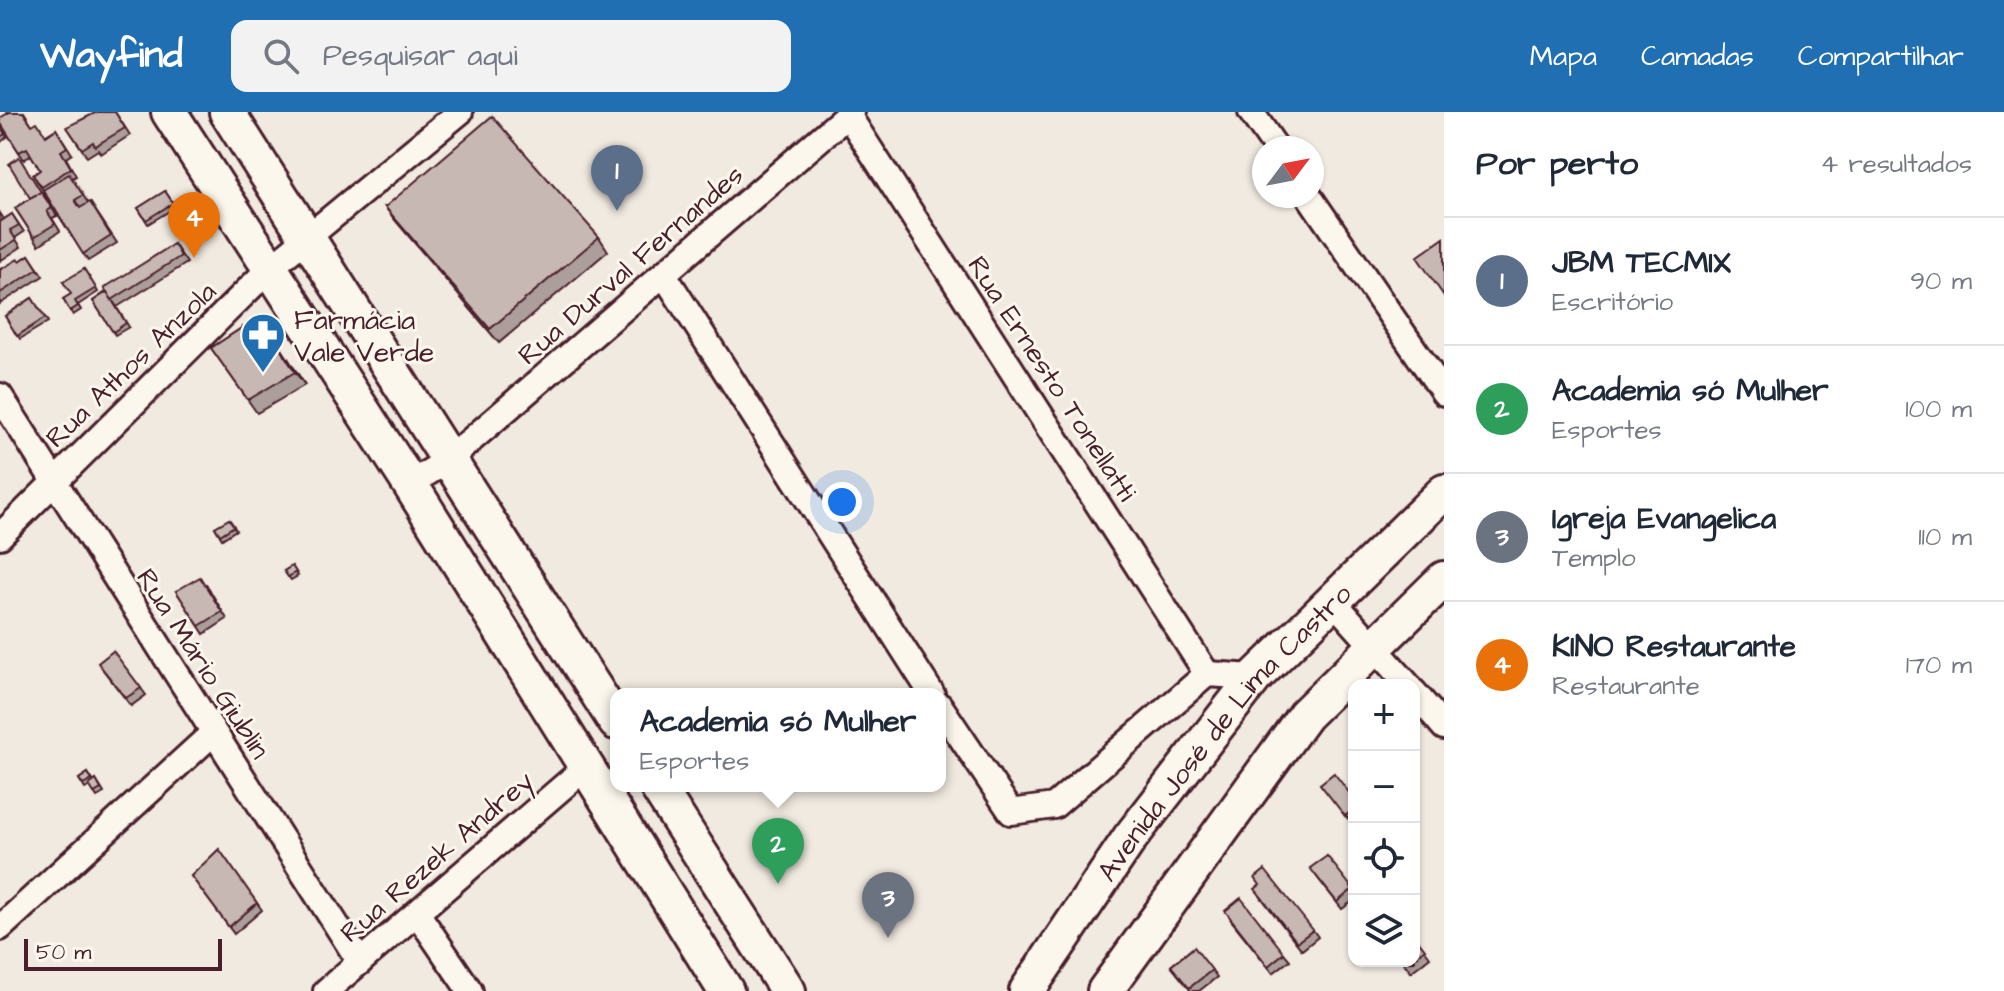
<!DOCTYPE html>
<html lang="pt">
<meta charset="utf-8">
<style>
body{margin:0;font-family:"Architects Daughter",sans-serif;background:#f2f2f3;color:#1f2937}
.controls{position:absolute;right:24px;bottom:24px;display:grid;overflow:hidden;border-radius:16px;box-shadow:0 2px 6px #0004}
.controls button{width:72px;height:72px;display:grid;place-items:center;padding:0;border:0;border-bottom:2px solid #e0e1e3;background:#fff;color:#1f2937;font:40px sans-serif}
.compass{position:absolute;left:1252px;top:24px;width:72px;height:72px;border-radius:50%;background:#fff;box-shadow:0 2px 6px #0004;rotate:58deg}
.scale{position:absolute;left:24px;bottom:20px;width:198px;box-sizing:border-box;padding-left:8px;border:4px solid #4a1f2b;border-top:0;font-size:22px;line-height:28px;white-space:nowrap;color:#4a1f2b;-webkit-text-stroke:6px #fbf7ec;paint-order:stroke}
.you{position:absolute;left:842px;top:390px;width:28px;height:28px;margin:-20px;border:6px solid #fff;border-radius:50%;background:#1a73e8;box-shadow:0 0 0 12px #1a73e833}
.badge{display:grid;place-items:center;width:52px;height:52px;border-radius:50%;background:#1f6fb2;color:#fff;font-size:26px;font-weight:700}
.pin{position:absolute;translate:-50% -66px;filter:drop-shadow(0 2px 4px #0008)}
.pin::after{content:'';position:absolute;top:42px;width:28px;height:24px;background:inherit;clip-path:polygon(0 0,100% 0,50% 100%)}
.popup{position:absolute;left:610px;top:576px;width:336px;height:104px;box-sizing:border-box;display:grid;place-content:center;border-radius:16px;background:#fff;filter:drop-shadow(0 2px 6px #0005);font-size:26px;white-space:nowrap;color:#747a83}
.popup b{font-size:30px;color:#1f2937}
.popup::after{content:'';position:absolute;left:50%;top:100%;margin-left:-16px;border:16px solid transparent;border-top-color:#fff}
.list{margin:0;padding:0;list-style:none}
h2{display:flex;justify-content:space-between;align-items:center;height:104px;margin:0;padding:0 32px;font-size:34px}
h2 small{font-size:26px;font-weight:400;color:#747a83}
.list li{display:grid;grid-template-columns:52px 1fr auto;gap:24px;align-items:center;box-sizing:border-box;height:128px;padding:0 32px;border-top:2px solid #e0e1e3}
.list b{display:block;font-size:30px;white-space:nowrap}
.list p{margin:0;font-size:26px;white-space:nowrap;color:#747a83}
.list em{font-size:26px;font-style:normal;color:#747a83}
.icon{flex:none;width:44px;height:44px;fill:none;stroke:currentColor;stroke-width:2;stroke-linecap:round;stroke-linejoin:round}
.map{position:relative;flex:none;width:1444px;height:879px;overflow:hidden}
header{display:flex;align-items:center;gap:48px;box-sizing:border-box;height:112px;padding:0 40px;background:#1f6fb2;color:#fff}
header strong{font-size:38px}
nav{display:flex;gap:44px;margin-inline-start:auto;font-size:28px}
.search{width:560px;height:72px;background:#f2f2f3;display:flex;align-items:center;gap:20px;box-sizing:border-box;padding:0 28px;border-radius:16px;color:#747a83;font-size:30px}
main{display:flex}
aside{flex:1;background:#fff}
.map>svg:first-child{display:block}
.lines{fill:none;stroke-linecap:round;stroke-linejoin:round}
.street-casing{stroke:#4a1f2b;stroke-width:30}
.secondary-casing{stroke:#4a1f2b;stroke-width:40}
.street{stroke:#fbf7ec;stroke-width:24}
.secondary{stroke:#fbf7ec;stroke-width:34}
.wall{fill:#ac9e9a;stroke:#4a1f2b;stroke-width:2}
.shaded-wall{fill:#8c817d;stroke:#4a1f2b;stroke-width:2}
.building{fill:#c8b8b3;stroke:#4a1f2b;stroke-width:2}
.labels{text-anchor:middle;stroke-width:6;stroke-linejoin:round;paint-order:stroke}
.street-label{font-size:28px;fill:#4a1f2b;stroke:#fbf7ec}
.poi-label{font-size:28px;fill:#4a1f2b;stroke:#fbf7ec;text-anchor:start}
</style>
<header>
<strong>Wayfind</strong>
<div class="search"><svg class="icon" aria-label="search" viewBox="0 0 24 24"><circle cx="10" cy="10" r="6"/><path d="M15 15l6 6"/></svg>Pesquisar aqui</div>
<nav><a>Mapa</a><a>Camadas</a><a>Compartilhar</a></nav>
</header>
<main>
<div class="map">
<svg width="1444" height="879" viewBox="0 0 1444 879">
<rect width="100%" height="100%" fill="#f0eae0"/>
<filter id="ink" filterUnits="userSpaceOnUse"><feTurbulence type="fractalNoise" baseFrequency=".0125" numOctaves="2"/><feDisplacementMap in="SourceGraphic" scale="16" xChannelSelector="R" yChannelSelector="G"/><feConvolveMatrix kernelMatrix="1 2 1 2 8 2 1 2 1" color-interpolation-filters="sRGB"/></filter>
<g filter="url(#ink)">
<g class="lines">
<!-- street casing -->
<g class="street-casing">
<g id="street">
<polyline points="1251,0 1276,36"/>
<polyline points="848,3 1207,562"/>
<polyline points="1309,84 1444,281"/>
<polyline points="665,164 932,582"/>
<polyline points="0,284 360,850"/>
<polyline points="410,372 448,348 851,0"/>
<polyline points="0,424 269,157 460,0"/>
<polyline points="1332,488 1408,573"/>
<polyline points="1414,580 1444,615"/>
<polyline points="940,594 1011,700 1054,694 1207,562 1255,565"/>
<polyline points="417,801 470,879"/>
<polyline points="0,816 213,621"/>
<polyline points="326,879 586,655"/>
</g>
</g>
<!-- secondary casing -->
<g class="secondary-casing">
<g id="secondary">
<polyline points="169,0 410,372 726,879"/>
<polyline points="227,0 616,610"/>
<polyline points="657,674 788,879"/>
<path id="s1" d="M 1027,879 L 1130,726 L 1255,565 L 1444,380"/>
<polyline points="1105,879 1305,603 1444,467"/>
</g>
</g>
<!-- street -->
<use href="#street" class="street"/>
<!-- secondary -->
<use href="#secondary" class="secondary"/>
</g>
<!-- wall -->
<g class="wall">
<polygon points="7,0 24,0 32,13 46,23 56,17 72,42 66,46 76,64 72,66 88,91 90,90 117,131 88,149 33,63 40,58 31,43 24,48 0,10 8,1"/>
<polygon points="115,0 130,23 101,42 98,38 87,45 67,15"/>
<polygon points="0,14 7,25 1,30 0,29"/>
<polygon points="165,79 176,95 148,112 138,96"/>
<polygon points="42,80 57,104 52,106 60,119 39,133 15,96"/>
<polygon points="385,95 599,125 608,139 499,231 395,108"/>
<polygon points="0,101 4,107 12,102 24,120 15,126 21,135 0,149"/>
<polygon points="174,132 187,151 117,195 112,188 129,215 115,223 93,189"/>
<polygon points="29,143 43,164 0,192 0,157 20,149"/>
<polygon points="84,157 98,180 78,193 81,198 73,203 63,187 71,182"/>
<polygon points="32,186 48,210 20,227 5,204"/>
<polygon points="260,204 305,273 257,301 211,236"/>
<polygon points="229,407 236,418 222,427 215,415"/>
<polygon points="292,454 298,464 291,468 284,459"/>
<polygon points="206,472 227,507 204,522 176,479"/>
<polygon points="113,539 146,583 131,594 103,558"/>
<polygon points="88,661 94,670 96,668 104,681 97,685 90,674 85,677 79,667"/>
<polygon points="1320,672 1354,687 1354,703 1348,707"/>
<polygon points="219,737 262,798 234,822 191,764"/>
<polygon points="1327,744 1354,779 1354,788 1342,797 1316,764"/>
<polygon points="1260,784 1313,818 1318,825 1302,838"/>
<polygon points="1230,807 1284,841 1290,848 1273,861"/>
<polygon points="1414,823 1430,845 1411,860 1402,849 1414,849"/>
<polygon points="1194,835 1217,865 1199,879 1191,879 1171,854"/>
</g>
<!-- shaded-wall -->
<polygon class="shaded-wall" points="260,204 270,218 305,273 295,260"/>
<!-- building -->
<g class="building">
<polygon points="10,0 23,0 32,13 37,10 46,24 56,17 67,35 61,39 71,56 42,75 33,63 40,58 27,36 19,40 0,10 0,6"/>
<polygon points="97,0 115,0 125,16 95,34 93,30 82,37 67,15"/>
<polygon points="492,4 599,125 490,217 385,95"/>
<polygon points="0,14 5,22 0,25"/>
<polygon points="19,45 41,80 30,86 9,52"/>
<polygon points="69,62 83,83 75,88 80,96 90,90 111,124 83,142 43,78"/>
<polygon points="165,79 173,91 146,108 138,96"/>
<polygon points="41,80 52,96 47,99 55,112 34,125 15,96"/>
<polygon points="12,102 19,113 10,118 16,128 0,138 0,110"/>
<polygon points="1444,126 1444,184 1417,145"/>
<polygon points="174,132 181,144 112,188 104,176"/>
<polygon points="29,143 38,157 0,181 0,158 18,147 20,149"/>
<polygon points="84,157 96,176 75,189 78,194 70,199 63,187 71,182 63,170"/>
<polygon points="107,180 126,211 113,220 93,189"/>
<polygon points="32,186 45,206 17,224 5,204"/>
<polygon points="260,204 295,260 248,288 211,236"/>
<polygon points="229,407 234,414 220,423 215,415"/>
<polygon points="292,454 296,460 288,465 284,459"/>
<polygon points="200,465 222,500 199,514 176,479"/>
<polygon points="113,539 141,576 126,586 98,551"/>
<polygon points="88,661 92,668 83,673 79,667"/>
<polygon points="1334,661 1354,687 1354,697 1345,704 1320,672"/>
<polygon points="96,668 101,677 94,681 89,673"/>
<polygon points="219,737 257,791 229,815 191,764"/>
<polygon points="1327,744 1353,777 1337,790 1310,756"/>
<polygon points="1265,758 1313,818 1297,830 1255,777 1260,773 1255,766"/>
<polygon points="1241,786 1284,841 1268,854 1225,799"/>
<polygon points="1414,823 1425,837 1414,846"/>
<polygon points="1194,835 1212,858 1189,876 1171,854"/>
</g>
</g>
<!-- icons -->
<defs>
<g id="pharmacy-pin" transform="scale(2.3)"><path d="M0 17L-7.5 6A9.5 9.5 0 1 1 7.5 6Z" fill="#1f6fb2" stroke="#fbf7ec"/><path d="M-2-6h4v4h4v4h-4v4h-4v-4h-4v-4h4Z" fill="#fff"/></g>
</defs>
<g fill-rule="evenodd">
<use href="#pharmacy-pin" x="263" y="223"/>
</g>
<g class="labels">
<!-- street labels -->
<g class="street-label">
<text transform="translate(630 152) rotate(-41)" y="10">Rua Durval Fernandes</text>
<text transform="translate(130 252) rotate(-44)" y="10">Rua Athos Anzola</text>
<text transform="translate(1053 266) rotate(57)" y="10">Rua Ernesto Tonellatti</text>
<text transform="translate(204 551) rotate(57)" y="10">Rua Mário Giublin</text>
<text dy="10" stroke="none"><textPath href="#s1" startOffset="326">Avenida José de Lima Castro</textPath></text>
<text transform="translate(436 744) rotate(-41)" y="10">Rua Rezek Andrey</text>
</g>
<!-- poi labels -->
<g class="poi-label">
<text x="294" y="217">Farmácia<tspan x="294" dy="32">Vale Verde</tspan></text>
</g>
</g>
</svg>
<div class="controls">
<button>+</button>
<button>−</button>
<button><svg class="icon" aria-label="locate" viewBox="0 0 24 24"><circle cx="12" cy="12" r="6"/><path d="M12 2v4M12 18v4M2 12h4M18 12h4"/></svg></button>
<button><svg class="icon" aria-label="layers" viewBox="0 0 24 24"><path d="M12 4l9 5-9 5-9-5zM3 14l9 5 9-5"/></svg></button>
</div>
<svg class="compass" viewBox="-18 -18 36 36"><path d="M0-13l5 13h-10z" fill="#e53935"/><path d="M0 13l5-13h-10z" fill="#747a83"/></svg>
<div class="scale">50 m</div>
<div class="you"></div>
<div class="pin badge" style="left:617px;top:99px;background:#5c6f8a">1</div>
<div class="pin badge" style="left:778px;top:772px;background:#2e9e5b">2</div>
<div class="popup"><b>Academia só Mulher</b>Esportes</div>
<div class="pin badge" style="left:888px;top:826px;background:#6b7280">3</div>
<div class="pin badge" style="left:194px;top:146px;background:#e8710a">4</div>
</div>
<aside>
<h2>Por perto<small>4 resultados</small></h2>
<ul class="list">
<li><span class="badge" style="background:#5c6f8a">1</span><div><b>JBM TECMIX</b><p>Escritório</p></div><em>90 m</em></li>
<li><span class="badge" style="background:#2e9e5b">2</span><div><b>Academia só Mulher</b><p>Esportes</p></div><em>100 m</em></li>
<li><span class="badge" style="background:#6b7280">3</span><div><b>Igreja Evangelica</b><p>Templo</p></div><em>110 m</em></li>
<li><span class="badge" style="background:#e8710a">4</span><div><b>KINO Restaurante</b><p>Restaurante</p></div><em>170 m</em></li>
</ul>
</aside>
</main>
